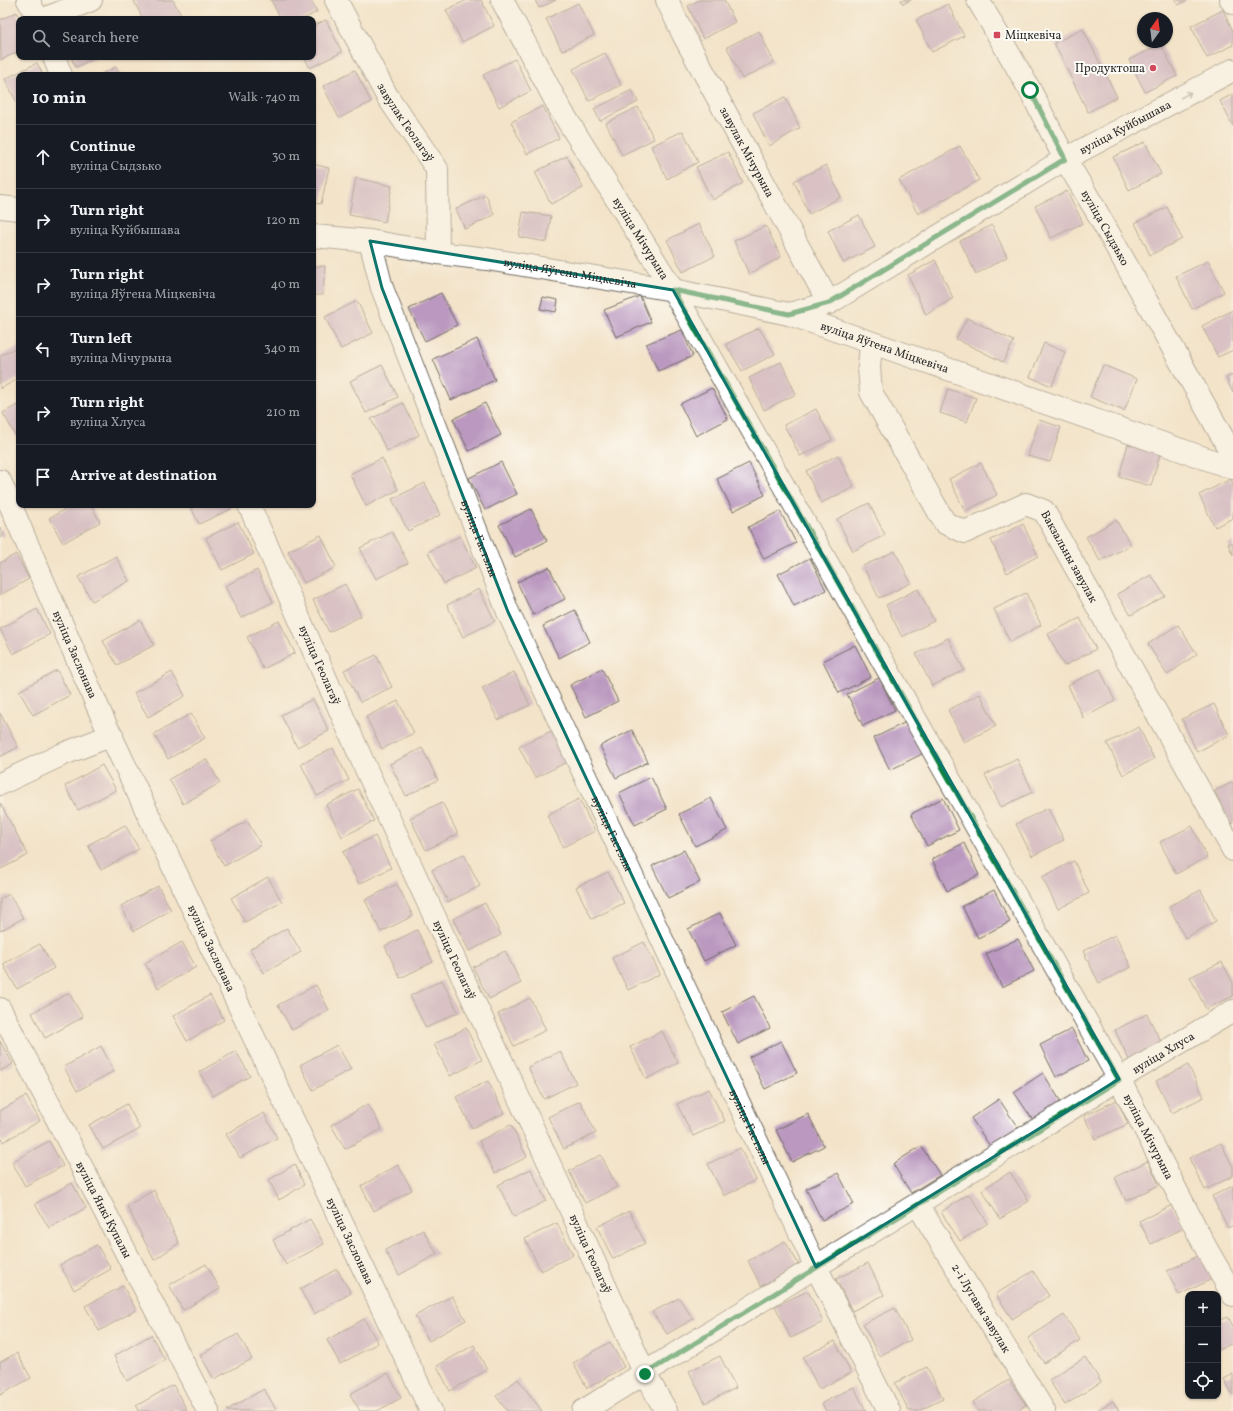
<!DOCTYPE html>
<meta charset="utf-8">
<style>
body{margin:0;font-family:Vollkorn,serif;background:#242831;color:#f1f3f6}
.controls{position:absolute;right:12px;bottom:12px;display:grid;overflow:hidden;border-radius:8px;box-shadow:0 1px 3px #0004}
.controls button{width:36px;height:36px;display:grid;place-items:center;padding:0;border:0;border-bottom:1px solid #363941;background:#171b24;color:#f1f3f6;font:20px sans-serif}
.compass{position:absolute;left:1137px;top:12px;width:36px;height:36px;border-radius:50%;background:#171b24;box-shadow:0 1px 3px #0004;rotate:14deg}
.stop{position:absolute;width:12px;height:12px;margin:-9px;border:3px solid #0b8043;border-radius:50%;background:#fff}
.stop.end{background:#0b8043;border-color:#fff;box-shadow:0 1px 4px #0008}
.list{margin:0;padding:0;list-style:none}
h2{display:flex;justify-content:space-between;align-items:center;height:52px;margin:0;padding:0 16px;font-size:17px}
h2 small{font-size:13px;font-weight:400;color:#9ea1a6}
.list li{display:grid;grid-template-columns:26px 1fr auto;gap:12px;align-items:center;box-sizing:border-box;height:64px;padding:0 16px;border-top:1px solid #363941}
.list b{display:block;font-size:15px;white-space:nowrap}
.list p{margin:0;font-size:13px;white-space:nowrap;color:#9ea1a6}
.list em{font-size:13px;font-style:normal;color:#9ea1a6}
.icon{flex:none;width:22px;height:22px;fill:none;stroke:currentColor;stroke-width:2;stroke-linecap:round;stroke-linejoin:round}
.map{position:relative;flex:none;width:1233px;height:1411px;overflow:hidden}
.search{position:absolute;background:#171b24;box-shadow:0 1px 3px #0004;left:16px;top:16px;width:300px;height:44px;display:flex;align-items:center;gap:10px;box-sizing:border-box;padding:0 14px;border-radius:8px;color:#9ea1a6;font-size:15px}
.panel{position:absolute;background:#171b24;box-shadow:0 1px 3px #0004;left:16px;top:72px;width:300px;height:436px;border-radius:8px}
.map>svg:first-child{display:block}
.building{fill:#ba98bf}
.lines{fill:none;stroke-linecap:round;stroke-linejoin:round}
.minor-casing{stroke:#716b62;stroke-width:24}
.minor{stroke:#fff;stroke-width:22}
.oneway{stroke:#a0a0a0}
.route{stroke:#0b8043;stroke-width:5}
.marked{fill:none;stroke:#0f766e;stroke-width:3;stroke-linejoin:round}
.poi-dot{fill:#d1495b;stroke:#fdfcf7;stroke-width:1.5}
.labels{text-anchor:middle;stroke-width:4;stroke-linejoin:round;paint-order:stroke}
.poi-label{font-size:12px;fill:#2b2b2b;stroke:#fdfcf7;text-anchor:start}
.street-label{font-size:12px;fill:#2b2b2b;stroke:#fdfcf7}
</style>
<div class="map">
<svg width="1233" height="1411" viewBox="0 0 1233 1411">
<rect width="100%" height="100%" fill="#fdfcf7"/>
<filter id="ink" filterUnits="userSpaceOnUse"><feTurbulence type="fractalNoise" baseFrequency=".025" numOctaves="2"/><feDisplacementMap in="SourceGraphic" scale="8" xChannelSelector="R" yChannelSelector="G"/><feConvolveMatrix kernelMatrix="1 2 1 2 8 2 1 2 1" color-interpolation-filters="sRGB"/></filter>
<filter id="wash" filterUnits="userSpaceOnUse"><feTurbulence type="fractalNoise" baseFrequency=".012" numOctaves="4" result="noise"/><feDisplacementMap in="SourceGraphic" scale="16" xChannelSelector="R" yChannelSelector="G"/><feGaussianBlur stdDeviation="0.9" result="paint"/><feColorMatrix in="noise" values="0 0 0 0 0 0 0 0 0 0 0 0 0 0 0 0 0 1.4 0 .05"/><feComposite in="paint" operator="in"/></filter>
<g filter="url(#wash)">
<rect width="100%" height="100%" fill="#f3e3c9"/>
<g id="blocks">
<!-- building -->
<g class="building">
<polygon points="137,0 173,0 182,17 179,19 143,19 134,1"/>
<polygon points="271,0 311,0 317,12 303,19 281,19"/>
<polygon points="467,0 481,0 494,26 462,42 446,10"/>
<polygon points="535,0 556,0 539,8"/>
<polygon points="699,0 724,0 735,22 703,39 688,6"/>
<polygon points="901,0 911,0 903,4"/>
<polygon points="1175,0 1188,0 1178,5"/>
<polygon points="578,3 594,35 562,51 546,19"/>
<polygon points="948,4 964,36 932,52 916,20"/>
<polygon points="1223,10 1233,31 1233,45 1207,58 1191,26"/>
<polygon points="17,12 20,19 19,51 1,60 0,20"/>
<polygon points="326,20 342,52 310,68 304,57 313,57 313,26"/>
<polygon points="1083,29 1117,97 1088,112 1054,43"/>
<polygon points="759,31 774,62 742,79 727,47"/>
<polygon points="1161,44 1177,76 1145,92 1129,60"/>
<polygon points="605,53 621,85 589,101 573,69"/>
<polygon points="71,57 97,57 76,67"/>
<polygon points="515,59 531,91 499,107 483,75"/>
<polygon points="37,63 43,75 19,75 19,107 5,79"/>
<polygon points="116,67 121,75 99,75"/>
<polygon points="355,70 371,102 339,118 323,86"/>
<polygon points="632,90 638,102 600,121 594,109"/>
<polygon points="1233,94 1233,126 1220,101"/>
<polygon points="785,97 800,128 769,146 753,113"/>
<polygon points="543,106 559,138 527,154 511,122"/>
<polygon points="638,107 654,139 622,155 606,123"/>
<polygon points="683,131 698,162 667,179 651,146"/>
<polygon points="1145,142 1161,174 1129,190 1113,157"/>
<polygon points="960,146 979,180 918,214 899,180"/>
<polygon points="728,152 743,183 712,200 696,167"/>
<polygon points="567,156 583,188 551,204 535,172"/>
<polygon points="313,164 329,168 321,204 313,203"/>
<polygon points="826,165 841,197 809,214 794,181"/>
<polygon points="356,178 392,186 385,222 349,215"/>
<polygon points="1067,191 1083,223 1051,238 1035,206"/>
<polygon points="486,195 494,215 465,229 456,209"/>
<polygon points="1167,207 1182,239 1150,255 1135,223"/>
<polygon points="523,212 551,216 547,242 519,237"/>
<polygon points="859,215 875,247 843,263 828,231"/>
<polygon points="699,224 715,256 683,272 667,240"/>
<polygon points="992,225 1007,257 976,274 960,241"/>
<polygon points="766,226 781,257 749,274 734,241"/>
<polygon points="935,260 953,298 926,315 908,275"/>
<polygon points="1208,261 1224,292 1192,309 1176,276"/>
<polygon points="313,266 325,266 323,295 313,295"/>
<polygon points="441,293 457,325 425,341 409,309"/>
<polygon points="640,296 651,322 616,337 604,310"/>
<polygon points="543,297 558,300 556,312 540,309"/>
<polygon points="357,301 373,333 341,349 325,317"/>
<polygon points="1233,310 1233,350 1218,357 1202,326"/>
<polygon points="967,318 1014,341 1003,362 956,339"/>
<polygon points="759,328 775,354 742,371 726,344"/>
<polygon points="682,330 693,356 658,371 646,344"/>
<polygon points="477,339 495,380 451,400 433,359"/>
<polygon points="1044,343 1065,352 1052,386 1030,377"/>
<polygon points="19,346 19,378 0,389 0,356"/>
<polygon points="781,362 796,394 764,410 749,378"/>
<polygon points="382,365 398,397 366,413 350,381"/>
<polygon points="1103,365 1137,379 1124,411 1090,397"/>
<polygon points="1233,375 1233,393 1226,378"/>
<polygon points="712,388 728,419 696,436 680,404"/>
<polygon points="948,389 976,398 967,422 940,413"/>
<polygon points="403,403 419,435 387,451 371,419"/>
<polygon points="485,403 501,435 469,451 453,419"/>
<polygon points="19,404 19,437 17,438 3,413"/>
<polygon points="816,409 832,440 800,456 784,425"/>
<polygon points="1039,420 1061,427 1050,462 1028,456"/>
<polygon points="1128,444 1160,454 1151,486 1119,477"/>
<polygon points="838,455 854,487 821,503 806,471"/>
<polygon points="382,458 398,490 366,506 350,474"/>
<polygon points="501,462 517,494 485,510 469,478"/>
<polygon points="749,463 765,495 733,511 717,479"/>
<polygon points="981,463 997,495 965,511 949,479"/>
<polygon points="1231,479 1233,484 1233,518 1215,527 1199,495"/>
<polygon points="425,483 440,515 408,531 392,499"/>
<polygon points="869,503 885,535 853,551 837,519"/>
<polygon points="73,505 91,505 100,522 63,543 49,518"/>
<polygon points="190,505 230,505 231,509 199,524"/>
<polygon points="531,509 547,541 515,557 499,525"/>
<polygon points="780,511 796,543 764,559 748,527"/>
<polygon points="1116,520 1131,545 1100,561 1086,537"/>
<polygon points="238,522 254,554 222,570 206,538"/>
<polygon points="1023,524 1038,556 1007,573 991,540"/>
<polygon points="0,527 4,535 0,538"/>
<polygon points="392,532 408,563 376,579 360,548"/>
<polygon points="321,535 336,567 304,583 288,551"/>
<polygon points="460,536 476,568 444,584 428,552"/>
<polygon points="1233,542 1233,555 1228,544"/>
<polygon points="895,551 911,583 879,598 863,566"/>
<polygon points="16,554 29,579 0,595 0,563"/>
<polygon points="116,556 129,581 92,601 78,577"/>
<polygon points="810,558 826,590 794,606 778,574"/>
<polygon points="549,567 565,599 533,615 517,582"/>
<polygon points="257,570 273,602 241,618 225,586"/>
<polygon points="1151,575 1165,596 1131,615 1117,594"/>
<polygon points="345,584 361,616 329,632 313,600"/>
<polygon points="479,589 495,621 463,637 447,605"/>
<polygon points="918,589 934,621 902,637 886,605"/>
<polygon points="1026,593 1041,625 1010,642 994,609"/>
<polygon points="37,609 50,634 13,654 0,629"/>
<polygon points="575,610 590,642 559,658 543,626"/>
<polygon points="1080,618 1096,649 1064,666 1048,634"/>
<polygon points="140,620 154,645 117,665 103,641"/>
<polygon points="279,621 295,653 263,669 247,637"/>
<polygon points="1178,625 1197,654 1167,675 1148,644"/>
<polygon points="948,638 964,670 932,686 916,654"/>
<polygon points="855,645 871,677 839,693 823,661"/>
<polygon points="376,655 392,687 360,702 344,670"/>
<polygon points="602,669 618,701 586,717 570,685"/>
<polygon points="1100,669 1115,701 1083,718 1068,685"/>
<polygon points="57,670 70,695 33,715 19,691"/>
<polygon points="172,672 185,696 148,717 134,693"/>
<polygon points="514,672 530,705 498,720 482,688"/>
<polygon points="879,678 895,710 863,726 847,694"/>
<polygon points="980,694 996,726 964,742 948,710"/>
<polygon points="313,699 329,731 297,747 281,715"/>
<polygon points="398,701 414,733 382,749 366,717"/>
<polygon points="1214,704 1229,735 1197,752 1182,719"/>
<polygon points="0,713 18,747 0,757"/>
<polygon points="191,714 205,738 168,759 154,734"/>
<polygon points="906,722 922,754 890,770 874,738"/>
<polygon points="1139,727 1154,759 1123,775 1107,743"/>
<polygon points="632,730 648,762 616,778 600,746"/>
<polygon points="551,731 567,762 535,778 519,747"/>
<polygon points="333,748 349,780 317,796 301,764"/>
<polygon points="422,748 438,780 406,796 390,764"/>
<polygon points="206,759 220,783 183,804 169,779"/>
<polygon points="1017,759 1033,792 1001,807 985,775"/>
<polygon points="102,765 116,790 78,810 65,786"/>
<polygon points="651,777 667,809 635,825 619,793"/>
<polygon points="1233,782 1233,823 1230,824 1215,791"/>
<polygon points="358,789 374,821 342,837 326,805"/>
<polygon points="711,798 727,830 695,846 679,814"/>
<polygon points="943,798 959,830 927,846 911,814"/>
<polygon points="579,799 595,831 563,847 547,815"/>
<polygon points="442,802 458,834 426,850 410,818"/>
<polygon points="0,803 28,855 1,869 0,867"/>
<polygon points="1048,808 1064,840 1032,856 1016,824"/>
<polygon points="247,821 261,845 224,866 210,841"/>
<polygon points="125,825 139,849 101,870 88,845"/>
<polygon points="1192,826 1207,857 1176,874 1160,842"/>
<polygon points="375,836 391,868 359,884 343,852"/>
<polygon points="964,843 979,875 947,891 932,859"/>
<polygon points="684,850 700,882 668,898 652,866"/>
<polygon points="464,854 480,886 448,902 432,870"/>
<polygon points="1074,861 1089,893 1058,909 1042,877"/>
<polygon points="608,872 624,903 592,919 576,887"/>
<polygon points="268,877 282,902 245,922 231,898"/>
<polygon points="397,884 413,916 381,932 365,900"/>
<polygon points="158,886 171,910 134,931 121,906"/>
<polygon points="994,890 1010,922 978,938 962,906"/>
<polygon points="1201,890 1216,921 1185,938 1169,906"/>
<polygon points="9,894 23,918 0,931 0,899"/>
<polygon points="485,903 501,935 469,951 453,919"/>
<polygon points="720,913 736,945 704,961 688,929"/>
<polygon points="287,928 301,952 264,973 250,949"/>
<polygon points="417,930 433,962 400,978 385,946"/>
<polygon points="1115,935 1131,967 1099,983 1083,951"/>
<polygon points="1018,939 1034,971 1002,987 986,954"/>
<polygon points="182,942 196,967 158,988 145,963"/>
<polygon points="644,942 660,974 628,990 612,958"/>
<polygon points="40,944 54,968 17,989 3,964"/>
<polygon points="505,951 521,983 489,999 473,967"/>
<polygon points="1222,962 1233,983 1233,996 1206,1009 1190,977"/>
<polygon points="442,980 458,1012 426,1028 410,996"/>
<polygon points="316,985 329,1010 292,1030 278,1005"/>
<polygon points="69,993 83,1017 45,1038 32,1013"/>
<polygon points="210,995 224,1020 187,1041 173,1016"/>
<polygon points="754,996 770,1028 738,1044 722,1012"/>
<polygon points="530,998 546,1030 514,1046 498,1014"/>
<polygon points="1147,1014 1163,1046 1130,1062 1115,1030"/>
<polygon points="466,1028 482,1060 450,1076 434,1044"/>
<polygon points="1072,1029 1088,1061 1056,1077 1040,1045"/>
<polygon points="662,1031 678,1063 646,1079 630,1047"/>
<polygon points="0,1041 13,1064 0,1071"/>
<polygon points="781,1041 797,1073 765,1089 749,1057"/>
<polygon points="337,1045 351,1069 313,1090 300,1065"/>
<polygon points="101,1046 114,1071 77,1091 64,1067"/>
<polygon points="236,1051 250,1076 213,1096 199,1072"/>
<polygon points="560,1051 576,1083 544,1099 528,1067"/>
<polygon points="1188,1065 1204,1097 1172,1113 1156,1081"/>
<polygon points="1043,1073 1061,1102 1033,1120 1014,1092"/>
<polygon points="488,1081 504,1113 472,1128 456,1097"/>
<polygon points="709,1089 725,1121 693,1136 677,1104"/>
<polygon points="26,1096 40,1121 3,1142 0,1137 0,1111"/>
<polygon points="999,1099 1018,1128 990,1146 971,1118"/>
<polygon points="1117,1100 1128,1124 1095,1139 1084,1116"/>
<polygon points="580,1101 596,1133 564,1149 548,1117"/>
<polygon points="127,1104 140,1129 103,1149 89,1125"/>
<polygon points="368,1104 382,1129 345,1149 331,1125"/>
<polygon points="264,1113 277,1138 240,1158 226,1134"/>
<polygon points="808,1114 824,1146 792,1162 776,1130"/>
<polygon points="511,1125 527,1157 495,1173 479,1141"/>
<polygon points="49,1141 63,1166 25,1186 12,1162"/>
<polygon points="1221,1143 1233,1167 1233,1176 1205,1190 1189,1158"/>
<polygon points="921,1146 940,1175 911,1193 893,1164"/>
<polygon points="740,1148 756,1180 724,1196 708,1164"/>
<polygon points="601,1155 617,1187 585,1203 569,1171"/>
<polygon points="1148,1161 1159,1185 1126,1201 1115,1177"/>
<polygon points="295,1164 304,1185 279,1200 269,1180"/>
<polygon points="398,1165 412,1190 374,1211 361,1186"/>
<polygon points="531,1169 546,1201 514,1217 498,1185"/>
<polygon points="1010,1172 1029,1201 1000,1219 982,1190"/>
<polygon points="838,1173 854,1204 822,1220 806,1189"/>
<polygon points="72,1183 86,1208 49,1228 35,1204"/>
<polygon points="1233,1186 1233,1225 1228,1228 1212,1196"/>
<polygon points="154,1190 179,1243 154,1260 127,1206"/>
<polygon points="969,1194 988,1223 960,1241 941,1212"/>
<polygon points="1172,1205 1184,1228 1151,1244 1139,1221"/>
<polygon points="629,1211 645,1243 613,1259 597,1227"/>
<polygon points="310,1219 324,1244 286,1265 273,1240"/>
<polygon points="557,1223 573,1255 541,1271 525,1239"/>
<polygon points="423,1230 437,1254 399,1275 385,1250"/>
<polygon points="785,1241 799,1265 761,1286 748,1261"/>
<polygon points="97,1245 111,1269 74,1290 60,1265"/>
<polygon points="1200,1255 1212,1279 1179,1295 1167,1271"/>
<polygon points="868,1263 884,1295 852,1311 836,1279"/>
<polygon points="206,1264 220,1289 183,1310 169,1285"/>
<polygon points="337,1269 351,1293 314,1314 300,1289"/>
<polygon points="1033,1271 1049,1296 1012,1319 996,1294"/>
<polygon points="123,1286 136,1310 99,1331 85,1306"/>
<polygon points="808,1291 823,1322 791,1338 775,1306"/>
<polygon points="452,1296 466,1320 429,1341 415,1316"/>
<polygon points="679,1298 693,1319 667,1334 652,1312"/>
<polygon points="895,1308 911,1340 879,1356 863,1324"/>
<polygon points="1064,1315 1080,1340 1044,1363 1028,1338"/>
<polygon points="1228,1317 1233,1326 1233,1343 1218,1350 1218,1321"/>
<polygon points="364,1319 378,1343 340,1364 327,1340"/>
<polygon points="238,1334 252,1359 214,1379 200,1355"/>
<polygon points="151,1335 165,1360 127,1381 114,1356"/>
<polygon points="835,1341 851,1373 819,1389 803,1357"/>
<polygon points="610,1342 624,1367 587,1388 573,1363"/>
<polygon points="474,1345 487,1370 450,1391 437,1366"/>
<polygon points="17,1353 31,1378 0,1395 0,1362"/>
<polygon points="720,1356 736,1388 705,1403 689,1371"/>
<polygon points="1085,1357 1101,1382 1065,1405 1049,1380"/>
<polygon points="927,1367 943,1399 918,1411 909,1411 895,1383"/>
<polygon points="388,1373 401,1398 377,1411 360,1411 350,1394"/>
<polygon points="1233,1374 1233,1395 1224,1379"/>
<polygon points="518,1379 542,1411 507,1411 496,1396"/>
<polygon points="1009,1380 1026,1405 1016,1411 978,1411 973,1402"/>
<polygon points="173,1385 187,1410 138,1411 136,1406"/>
<polygon points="854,1387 866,1411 826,1411 822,1403"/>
<polygon points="264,1389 277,1411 228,1411 227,1410"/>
<polygon points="1113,1401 1119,1411 1096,1411"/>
</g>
</g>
</g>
<g filter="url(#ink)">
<use href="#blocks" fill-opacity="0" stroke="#716b62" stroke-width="1"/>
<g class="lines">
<!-- minor casing -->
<g class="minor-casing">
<g id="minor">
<polyline points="28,0 38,19"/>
<path id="s1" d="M 336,0 L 387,96 L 437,169 L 438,253"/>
<path id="s2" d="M 502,0 L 559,107 L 673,290 L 1119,1079 L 1206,1248 L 1233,1295"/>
<path id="s3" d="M 667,0 L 684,36 L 829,303"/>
<path id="s4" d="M 978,0 L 1030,90 L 1065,159 L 1094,207 L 1233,456"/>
<polyline points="1231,0 1233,3"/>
<polyline points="44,19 91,0"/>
<polyline points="54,57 61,75"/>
<polyline points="0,207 19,209"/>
<path id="s5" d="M 313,236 L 370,241 L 438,253 L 487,259 L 673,290 L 789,314 L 1233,468"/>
<path id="s6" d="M 370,241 L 382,288 L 508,612 L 816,1267 L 889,1411"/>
<path id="s7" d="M 789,314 L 829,303 L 1065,159 L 1233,70"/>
<path id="s8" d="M 871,344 L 869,367 L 871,392 L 945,523 L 965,532 L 1026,504 L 1044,511 L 1233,850"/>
<path id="s9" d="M 0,481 L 103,719 L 431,1411"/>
<path id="s10" d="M 249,505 L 366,769 L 575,1219 L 645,1374 L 666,1411"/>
<polyline points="0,784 61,755 112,735"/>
<path id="s11" d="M 0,1009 L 208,1411"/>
<path id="s12" d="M 918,1205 L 1044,1411"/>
<path id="s13" d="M 583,1411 L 1119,1079 L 1233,1011"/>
</g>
</g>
<!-- minor -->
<use href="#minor" class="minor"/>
</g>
<!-- one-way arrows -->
<defs><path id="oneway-shaft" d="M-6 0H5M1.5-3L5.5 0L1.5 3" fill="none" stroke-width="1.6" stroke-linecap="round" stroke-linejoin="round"/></defs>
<use class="oneway" href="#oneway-shaft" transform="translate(1186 95) rotate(-28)"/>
</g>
<g class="lines" filter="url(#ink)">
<!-- route -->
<polyline class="route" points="645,1374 1119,1080 673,290 789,314 829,303 1065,159 1030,90"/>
</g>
<!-- marked area -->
<path d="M0 0H1233V1411H0ZM 370,241 L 673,290 L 1119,1079 L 816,1267 L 508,612 L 382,288 Z" fill="#f3e3c9" fill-opacity=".55" fill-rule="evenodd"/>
<path class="marked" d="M 370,241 L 673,290 L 1119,1079 L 816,1267 L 508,612 L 382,288 Z"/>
<!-- markers -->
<g class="poi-dot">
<rect x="993" y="31" width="8" height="8" rx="2"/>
<circle cx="1153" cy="68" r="4"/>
</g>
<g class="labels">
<!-- poi labels -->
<g class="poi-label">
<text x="1005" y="39">Міцкевіча</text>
<text x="1145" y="72" text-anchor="end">Продуктоша</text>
</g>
<!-- street labels -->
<g class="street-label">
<text dy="4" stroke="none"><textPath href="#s1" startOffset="141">завулак Геолагаў</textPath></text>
<text dy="4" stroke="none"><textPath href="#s7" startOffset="386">вуліца Куйбышава</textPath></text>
<text dy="4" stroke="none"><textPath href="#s3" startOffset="172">завулак Мічурына</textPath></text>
<text dy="4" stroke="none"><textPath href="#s4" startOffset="261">вуліца Сыдзько</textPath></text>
<text dy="4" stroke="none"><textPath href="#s2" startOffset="276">вуліца Мічурына</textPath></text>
<text dy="4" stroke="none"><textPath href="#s5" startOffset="260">вуліца Яўгена Міцкевіча</textPath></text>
<text dy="4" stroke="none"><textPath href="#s5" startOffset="584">вуліца Яўгена Міцкевіча</textPath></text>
<text dy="4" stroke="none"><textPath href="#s6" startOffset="317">вуліца Гастэлы</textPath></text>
<text dy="4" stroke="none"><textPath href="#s8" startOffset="359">Вакзальны завулак</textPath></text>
<text dy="4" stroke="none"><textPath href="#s9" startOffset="189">вуліца Заслонава</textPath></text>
<text dy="4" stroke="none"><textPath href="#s10" startOffset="175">вуліца Геолагаў</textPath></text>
<text dy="4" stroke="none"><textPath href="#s6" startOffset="641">вуліца Гастэлы</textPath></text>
<text dy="4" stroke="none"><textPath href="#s9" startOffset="513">вуліца Заслонава</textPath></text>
<text dy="4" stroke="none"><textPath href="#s10" startOffset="499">вуліца Геолагаў</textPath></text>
<text dy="4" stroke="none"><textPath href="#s13" startOffset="682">вуліца Хлуса</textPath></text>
<text dy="4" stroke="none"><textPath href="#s6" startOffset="965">вуліца Гастэлы</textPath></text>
<text dy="4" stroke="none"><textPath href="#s2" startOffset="1308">вуліца Мічурына</textPath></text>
<text dy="4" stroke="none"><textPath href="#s11" startOffset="226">вуліца Янкі Купалы</textPath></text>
<text dy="4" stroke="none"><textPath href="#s9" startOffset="837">вуліца Заслонава</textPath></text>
<text dy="4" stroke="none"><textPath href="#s10" startOffset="823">вуліца Геолагаў</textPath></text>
<text dy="4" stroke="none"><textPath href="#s12" startOffset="121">2-і Лугавы завулак</textPath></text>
</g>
</g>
</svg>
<div class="controls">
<button>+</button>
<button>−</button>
<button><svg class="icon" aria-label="locate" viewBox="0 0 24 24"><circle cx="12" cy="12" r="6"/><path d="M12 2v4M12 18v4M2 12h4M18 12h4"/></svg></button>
</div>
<svg class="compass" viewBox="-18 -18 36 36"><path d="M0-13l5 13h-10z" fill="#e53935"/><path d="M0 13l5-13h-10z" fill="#9ea1a6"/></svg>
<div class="stop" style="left:1030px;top:90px"></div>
<div class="stop end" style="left:645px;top:1374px"></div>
<div class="search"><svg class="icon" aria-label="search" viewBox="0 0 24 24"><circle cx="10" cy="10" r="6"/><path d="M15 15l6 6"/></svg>Search here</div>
<section class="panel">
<h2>10 min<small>Walk · 740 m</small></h2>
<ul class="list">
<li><svg class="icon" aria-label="ahead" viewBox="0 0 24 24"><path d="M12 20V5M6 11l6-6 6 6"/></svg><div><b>Continue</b><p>вуліца Сыдзько</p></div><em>30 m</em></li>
<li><svg class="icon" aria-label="right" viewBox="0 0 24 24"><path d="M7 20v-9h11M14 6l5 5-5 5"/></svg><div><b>Turn right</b><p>вуліца Куйбышава</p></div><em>120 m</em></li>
<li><svg class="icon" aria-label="right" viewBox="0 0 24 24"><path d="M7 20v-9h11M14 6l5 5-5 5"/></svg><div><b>Turn right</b><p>вуліца Яўгена Міцкевіча</p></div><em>40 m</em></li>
<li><svg class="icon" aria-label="left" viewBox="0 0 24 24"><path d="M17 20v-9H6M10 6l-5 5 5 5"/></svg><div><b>Turn left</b><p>вуліца Мічурына</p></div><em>340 m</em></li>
<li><svg class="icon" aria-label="right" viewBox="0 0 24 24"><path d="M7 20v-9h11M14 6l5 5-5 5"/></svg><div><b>Turn right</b><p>вуліца Хлуса</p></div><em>210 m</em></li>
<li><svg class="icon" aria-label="arrive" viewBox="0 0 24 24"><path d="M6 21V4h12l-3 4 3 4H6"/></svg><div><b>Arrive at destination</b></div></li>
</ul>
</section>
</div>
